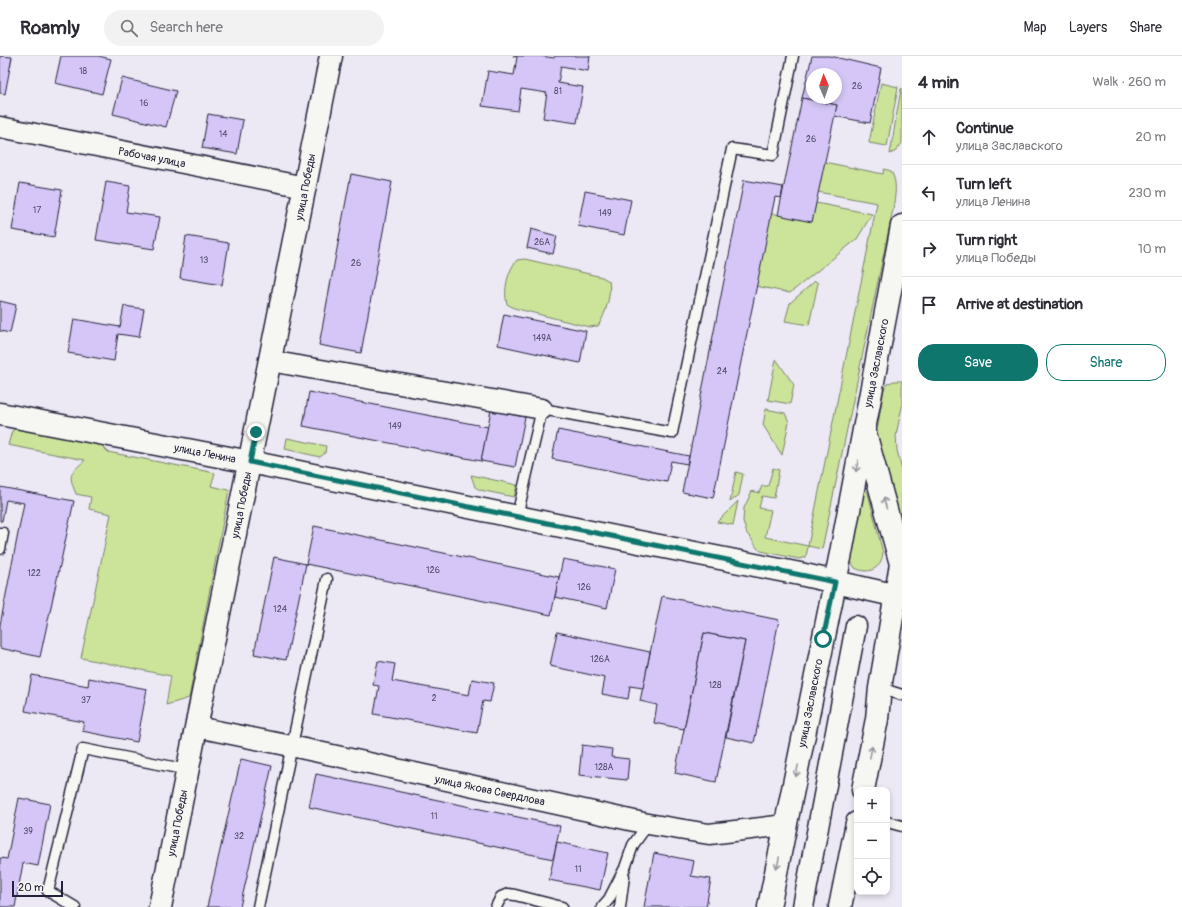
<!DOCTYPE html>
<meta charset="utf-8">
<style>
body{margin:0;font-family:Pangolin,sans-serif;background:#f2f2f3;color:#2b2b33}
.controls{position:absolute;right:12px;bottom:12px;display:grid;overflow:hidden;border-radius:8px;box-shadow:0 2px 6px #0003}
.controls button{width:36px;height:36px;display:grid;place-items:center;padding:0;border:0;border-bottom:1px solid #e1e1e2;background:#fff;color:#2b2b33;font:20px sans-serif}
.compass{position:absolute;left:806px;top:12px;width:36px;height:36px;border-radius:50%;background:#fff;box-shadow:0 2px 6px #0003;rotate:358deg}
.scale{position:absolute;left:12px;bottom:10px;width:51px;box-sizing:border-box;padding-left:4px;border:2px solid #22223b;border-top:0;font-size:11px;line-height:14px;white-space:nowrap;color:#22223b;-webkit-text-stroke:3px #f6f6f2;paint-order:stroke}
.stop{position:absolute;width:12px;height:12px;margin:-9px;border:3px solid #0f766e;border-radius:50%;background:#fff}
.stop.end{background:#0f766e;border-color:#fff;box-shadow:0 1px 4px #0008}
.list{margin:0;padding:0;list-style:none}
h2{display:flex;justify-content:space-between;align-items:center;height:52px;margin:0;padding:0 16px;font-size:17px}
h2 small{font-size:13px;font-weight:400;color:#7c7c81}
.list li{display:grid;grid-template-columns:26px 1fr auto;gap:12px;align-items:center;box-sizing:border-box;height:56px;padding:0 16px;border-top:1px solid #e1e1e2}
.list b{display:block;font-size:15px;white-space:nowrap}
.list p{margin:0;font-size:13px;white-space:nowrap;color:#7c7c81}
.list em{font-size:13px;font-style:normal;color:#7c7c81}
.actions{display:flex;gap:8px;padding:12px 16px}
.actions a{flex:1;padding:9px 0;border:1px solid #0f766e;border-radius:16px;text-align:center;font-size:14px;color:#0f766e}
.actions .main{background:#0f766e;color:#fff}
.icon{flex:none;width:22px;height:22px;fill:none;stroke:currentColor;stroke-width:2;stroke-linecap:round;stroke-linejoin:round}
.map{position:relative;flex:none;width:902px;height:851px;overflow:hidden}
header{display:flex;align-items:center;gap:24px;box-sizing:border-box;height:56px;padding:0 20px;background:#fff;border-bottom:1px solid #e1e1e2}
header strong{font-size:19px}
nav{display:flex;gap:22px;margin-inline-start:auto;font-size:14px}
.search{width:280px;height:36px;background:#f2f2f3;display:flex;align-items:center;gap:10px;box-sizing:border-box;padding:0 14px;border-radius:22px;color:#7c7c81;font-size:15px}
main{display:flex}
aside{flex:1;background:#fff}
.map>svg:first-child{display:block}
.green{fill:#cce49a;stroke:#77836a}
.building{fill:#d5c6f7;stroke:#22223b;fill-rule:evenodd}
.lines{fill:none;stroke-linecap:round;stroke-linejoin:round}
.lane-casing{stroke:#22223b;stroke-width:13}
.street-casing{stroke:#22223b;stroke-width:23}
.secondary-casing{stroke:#22223b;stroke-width:25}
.lane{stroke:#f6f6f2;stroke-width:10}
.street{stroke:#f6f6f2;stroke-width:20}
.secondary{stroke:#f6f6f2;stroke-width:22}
.oneway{stroke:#9797a0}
.route{stroke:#0f766e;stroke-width:5}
.labels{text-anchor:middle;stroke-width:3.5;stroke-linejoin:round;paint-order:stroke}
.number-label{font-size:9px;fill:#4f4b6a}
.street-label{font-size:11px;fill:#22223b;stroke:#f6f6f2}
</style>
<header>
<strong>Roamly</strong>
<div class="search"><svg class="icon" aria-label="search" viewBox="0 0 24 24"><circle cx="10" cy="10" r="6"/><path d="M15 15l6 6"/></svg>Search here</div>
<nav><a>Map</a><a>Layers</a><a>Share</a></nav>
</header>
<main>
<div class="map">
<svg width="902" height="851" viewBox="0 0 902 851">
<rect width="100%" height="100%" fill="#ece8f4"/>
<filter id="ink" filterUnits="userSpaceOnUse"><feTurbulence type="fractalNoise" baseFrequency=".025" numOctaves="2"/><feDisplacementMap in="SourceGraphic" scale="8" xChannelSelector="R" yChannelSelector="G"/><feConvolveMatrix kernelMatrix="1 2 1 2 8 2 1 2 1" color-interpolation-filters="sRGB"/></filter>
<g filter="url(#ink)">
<!-- green -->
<g class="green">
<polygon points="881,27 898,31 887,90 869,87"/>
<polygon points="902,32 902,87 896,95 890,98 901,33"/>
<path d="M 824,106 L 883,118 L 884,113 L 891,115 C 898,127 895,140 893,153 L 822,493 L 808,490 L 806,501 L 799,503 L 761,495 L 757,492 L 751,482 L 747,478 L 743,465 L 744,452 L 752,435 L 759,437 L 762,430 L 768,430 L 773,412 L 779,414 L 774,442 L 762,440 L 759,452 L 771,454 L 765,481 L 808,490 L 877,147 L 818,136 Z"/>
<polygon points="816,147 872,158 857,183 790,237 756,230 771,157 812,166"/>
<path d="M 525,203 L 602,221 L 609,225 C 612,237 605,260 598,270 L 589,271 L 514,252 L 507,248 C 503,234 508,214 517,204 Z"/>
<polygon points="815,225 818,227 809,269 785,265 790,247"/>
<polygon points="776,303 794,329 790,348 768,344"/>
<polygon points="894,325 902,325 902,351 896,379 897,394 902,415 902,486 876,381 884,333 887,328"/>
<polygon points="766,353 785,357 789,366 782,399 763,369"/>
<path d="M 20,369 L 97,384 L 108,396 L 215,417 L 211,430 L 229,434 L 189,642 L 166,649 L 171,620 L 81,602 L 111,458 L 89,453 L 91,441 L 76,438 C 67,416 71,418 85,404 L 8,389 L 12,375 Z"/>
<polygon points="287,382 326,390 325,397 320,401 285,393"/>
<polygon points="736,416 743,418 739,439 730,446"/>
<polygon points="471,419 517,429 514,441 480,434 475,431"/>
<path d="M 866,434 L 868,437 L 883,497 C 881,513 869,519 855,512 L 850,504 L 863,436 Z"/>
<polygon points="738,445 733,469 717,466"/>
</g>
<!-- building -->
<g class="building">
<polygon points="0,0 12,1 5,38 0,37"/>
<polygon points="61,0 98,0 111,3 102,38 55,27"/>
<polygon points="513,0 540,0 554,2 555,0 590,0 588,15 561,10 558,27 583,31 577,67 543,62 547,37 521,33 518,55 482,50 488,15 514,19 517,1"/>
<path d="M 812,0 L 830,0 L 881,12 L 870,67 L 834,60 L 837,49 L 802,42 ZM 812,18 L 836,18 L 836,42 L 812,42 Z"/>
<polygon points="122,22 176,35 166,71 113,58"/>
<polygon points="802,42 837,49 812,166 778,159"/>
<polygon points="208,58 243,64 237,98 202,92"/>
<polygon points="351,118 392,126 361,297 319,289"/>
<polygon points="744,124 783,131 781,142 775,141 713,442 682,436"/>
<polygon points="106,126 130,130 126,156 160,161 154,193 96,184"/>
<polygon points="20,127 62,134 54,181 12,174"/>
<polygon points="585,135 631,144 624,179 578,170"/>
<polygon points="531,173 557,180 553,198 527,192"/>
<polygon points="186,180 229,187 222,229 180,222"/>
<polygon points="0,245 16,249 10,277 0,275"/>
<polygon points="124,250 144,253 139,281 118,278 114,305 68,297 74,263 120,271"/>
<polygon points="504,258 586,275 580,307 498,289"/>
<polygon points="309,336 488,371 481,405 303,370"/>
<polygon points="491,354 525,361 515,411 481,405"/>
<polygon points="558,374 689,400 687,408 671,405 667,426 552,403"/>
<polygon points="0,431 74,445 40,601 0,592 0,569 24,447 6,444 2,465 0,465"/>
<polygon points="314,470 559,521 551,559 306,508"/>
<polygon points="274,501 306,508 286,604 254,598"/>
<polygon points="563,503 615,513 607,552 555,541"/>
<polygon points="662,540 779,564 754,687 726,681 745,585 704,577 684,673 654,667 657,649 640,645"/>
<polygon points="557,576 650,596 643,632 630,630 628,643 602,638 605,622 550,610"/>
<polygon points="704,577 745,585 716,726 675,717"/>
<polygon points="378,605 395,608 392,625 469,639 472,623 494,627 490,646 483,645 477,677 374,658 379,630 373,629"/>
<polygon points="32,619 88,630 89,622 147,633 137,686 82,675 84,666 25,655"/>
<polygon points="582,689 612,693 611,701 629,703 627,724 579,719"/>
<polygon points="241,703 272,710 240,851 207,851"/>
<polygon points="316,718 560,770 553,803 309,751"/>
<polygon points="19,742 50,748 38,810 23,807 15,851 0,851 0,802 7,803"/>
<polygon points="557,786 608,797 600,834 549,824"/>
<polygon points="654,797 694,805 691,820 711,823 706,851 644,851"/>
</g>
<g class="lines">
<!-- lane casing -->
<g class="lane-casing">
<g id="lane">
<polyline points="517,460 542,353 672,377 732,93 773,99 793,0"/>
<polyline points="0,477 3,477 0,493"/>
<polyline points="880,632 902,639"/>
<polyline points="887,766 902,770"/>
<polyline points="75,851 48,835 83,693 188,714"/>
<polyline points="258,851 327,523"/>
<polyline points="496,851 501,841 508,838 515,839 562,851"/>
<polyline points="602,851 609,843 625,812 633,789 648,768"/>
<polyline points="620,851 624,820"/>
</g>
</g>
<!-- street casing -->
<g class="street-casing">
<g id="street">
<polyline points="0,71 305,131"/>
<polyline points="270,305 542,353"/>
<polyline points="197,671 291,690 648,768 709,778 786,769"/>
<polyline points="803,851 856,570"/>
</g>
</g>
<!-- secondary casing -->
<g class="secondary-casing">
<g id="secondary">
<polyline points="0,358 250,406 634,485 800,518 902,541"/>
<polyline points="863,734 877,663 880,632 901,508 865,377"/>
<polyline points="160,851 331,0"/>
<polyline points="769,851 841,497 902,170"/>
<polyline points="840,851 857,767"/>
</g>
</g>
<!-- lane -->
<use href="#lane" class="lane"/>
<!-- street -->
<use href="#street" class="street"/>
<!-- secondary -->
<use href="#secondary" class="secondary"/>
</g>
<!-- one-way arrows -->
<defs><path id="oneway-shaft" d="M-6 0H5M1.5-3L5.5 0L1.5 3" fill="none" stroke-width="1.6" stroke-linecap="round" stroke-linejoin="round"/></defs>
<g class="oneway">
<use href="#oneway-shaft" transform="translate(857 410) rotate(101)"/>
<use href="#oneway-shaft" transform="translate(885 447) rotate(-105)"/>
<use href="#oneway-shaft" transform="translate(871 696) rotate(-79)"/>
<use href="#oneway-shaft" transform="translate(797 715) rotate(101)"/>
<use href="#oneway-shaft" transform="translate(778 807) rotate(102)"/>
</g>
</g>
<g class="lines" filter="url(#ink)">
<!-- route -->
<polyline class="route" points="256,376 250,406 835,526 823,583"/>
</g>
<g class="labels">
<!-- number labels -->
<g class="number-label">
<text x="83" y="18">18</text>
<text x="857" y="33">26</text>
<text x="558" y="38">81</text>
<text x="144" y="50">16</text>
<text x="223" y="81">14</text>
<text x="811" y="86">26</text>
<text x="37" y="157">17</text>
<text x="605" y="160">149</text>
<text x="542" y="189">26А</text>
<text x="204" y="207">13</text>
<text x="356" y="210">26</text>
<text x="542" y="285">149А</text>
<text x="722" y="318">24</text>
<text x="395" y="373">149</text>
<text x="433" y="517">126</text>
<text x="34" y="520">122</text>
<text x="584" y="534">126</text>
<text x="280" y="556">124</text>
<text x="600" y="606">126А</text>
<text x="715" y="632">128</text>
<text x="434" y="645">2</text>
<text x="86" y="647">37</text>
<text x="604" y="714">128А</text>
<text x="434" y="763">11</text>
<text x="28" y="778">39</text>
<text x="239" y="783">32</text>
<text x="578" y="816">11</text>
</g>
<!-- street labels -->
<g class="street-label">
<text transform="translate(152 101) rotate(11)" y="4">Рабочая улица</text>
<text transform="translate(305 131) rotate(-79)" y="4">улица Победы</text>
<text transform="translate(876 307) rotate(-79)" y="4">улица Заславского</text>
<text transform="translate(205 397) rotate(11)" y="4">улица Ленина</text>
<text transform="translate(241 449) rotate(-79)" y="4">улица Победы</text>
<text transform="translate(810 647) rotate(-79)" y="4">улица Заславского</text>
<text transform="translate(490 734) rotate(12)" y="4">улица Якова Свердлова</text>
<text transform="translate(177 767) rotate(-79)" y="4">улица Победы</text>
</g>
</g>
</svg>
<div class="controls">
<button>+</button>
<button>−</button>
<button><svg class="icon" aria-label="locate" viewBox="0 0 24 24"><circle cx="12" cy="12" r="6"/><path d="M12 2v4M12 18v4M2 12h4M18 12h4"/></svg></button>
</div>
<svg class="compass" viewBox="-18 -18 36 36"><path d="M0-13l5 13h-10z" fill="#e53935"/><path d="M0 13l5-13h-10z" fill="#7c7c81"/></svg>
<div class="scale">20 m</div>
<div class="stop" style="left:823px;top:583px"></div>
<div class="stop end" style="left:256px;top:376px"></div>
</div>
<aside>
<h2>4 min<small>Walk · 260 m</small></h2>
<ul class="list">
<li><svg class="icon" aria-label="ahead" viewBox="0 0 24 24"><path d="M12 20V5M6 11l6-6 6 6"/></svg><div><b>Continue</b><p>улица Заславского</p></div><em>20 m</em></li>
<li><svg class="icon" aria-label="left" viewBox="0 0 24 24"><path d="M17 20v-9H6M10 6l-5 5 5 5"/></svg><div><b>Turn left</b><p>улица Ленина</p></div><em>230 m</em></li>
<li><svg class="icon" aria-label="right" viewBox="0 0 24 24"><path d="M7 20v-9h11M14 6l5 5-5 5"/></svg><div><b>Turn right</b><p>улица Победы</p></div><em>10 m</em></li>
<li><svg class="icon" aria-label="arrive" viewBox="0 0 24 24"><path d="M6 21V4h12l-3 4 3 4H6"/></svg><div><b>Arrive at destination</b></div></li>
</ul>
<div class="actions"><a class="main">Save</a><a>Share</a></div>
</aside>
</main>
